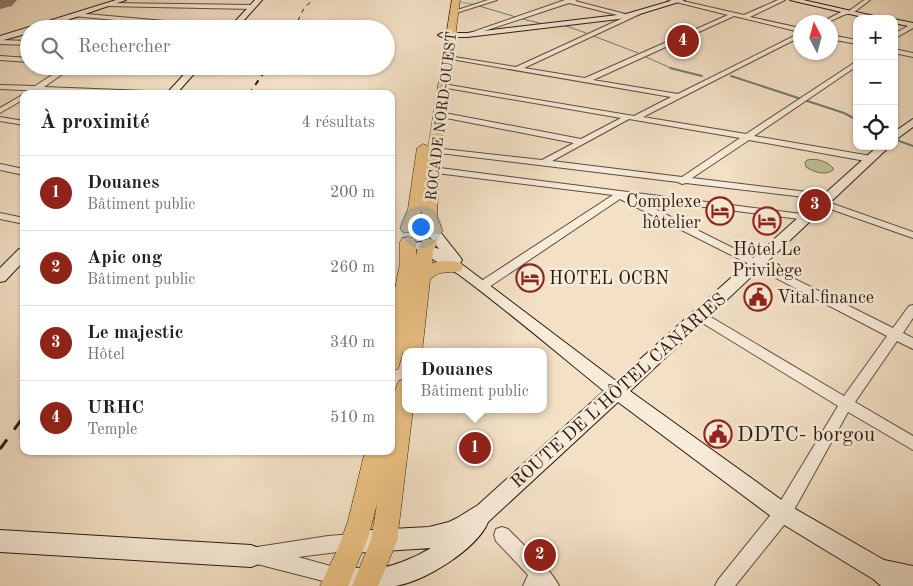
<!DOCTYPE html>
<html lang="fr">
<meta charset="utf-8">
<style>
body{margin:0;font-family:"Old Standard TT",serif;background:#f2f2f2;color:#202124}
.controls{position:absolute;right:15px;top:15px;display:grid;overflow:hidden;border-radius:10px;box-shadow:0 1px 4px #0004}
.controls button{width:45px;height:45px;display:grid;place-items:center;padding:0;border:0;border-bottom:1px solid #e0e0e0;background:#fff;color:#202124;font:25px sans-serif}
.compass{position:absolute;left:793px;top:15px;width:45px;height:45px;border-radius:50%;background:#fff;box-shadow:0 1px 4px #0004;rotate:354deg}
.you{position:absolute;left:420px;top:226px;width:18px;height:18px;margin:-12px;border:4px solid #fff;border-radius:50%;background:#1a73e8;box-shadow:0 0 0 8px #1a73e833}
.badge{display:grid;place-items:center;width:32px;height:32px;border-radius:50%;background:#8f2418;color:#fff;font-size:16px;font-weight:700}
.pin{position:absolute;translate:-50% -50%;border:2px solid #fff;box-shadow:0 1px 5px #0006}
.popup{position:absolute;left:402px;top:348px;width:145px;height:65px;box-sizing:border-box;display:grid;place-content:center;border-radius:10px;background:#fff;filter:drop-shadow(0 1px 4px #0005);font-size:16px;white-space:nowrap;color:#757577}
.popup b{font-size:19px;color:#202124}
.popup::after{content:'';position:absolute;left:50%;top:100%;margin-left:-10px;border:10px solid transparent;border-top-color:#fff}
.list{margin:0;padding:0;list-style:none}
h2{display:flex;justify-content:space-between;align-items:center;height:65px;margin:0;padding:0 20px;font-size:21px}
h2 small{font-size:16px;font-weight:400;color:#757577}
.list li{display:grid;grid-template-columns:32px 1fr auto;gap:15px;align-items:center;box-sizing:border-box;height:75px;padding:0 20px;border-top:1px solid #e0e0e0}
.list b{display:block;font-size:19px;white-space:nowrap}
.list p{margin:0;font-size:16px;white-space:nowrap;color:#757577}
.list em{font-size:16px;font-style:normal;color:#757577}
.icon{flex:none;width:28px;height:28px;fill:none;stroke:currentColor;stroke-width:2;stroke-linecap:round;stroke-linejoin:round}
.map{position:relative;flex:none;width:913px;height:586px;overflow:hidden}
.search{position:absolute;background:#fff;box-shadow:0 1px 4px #0004;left:20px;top:20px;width:375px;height:55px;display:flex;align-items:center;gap:12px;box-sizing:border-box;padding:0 18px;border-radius:28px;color:#757577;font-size:19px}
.panel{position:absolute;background:#fff;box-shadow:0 1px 4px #0004;left:20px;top:90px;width:375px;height:365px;border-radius:10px}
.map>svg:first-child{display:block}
.green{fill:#bfc192;stroke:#736e52}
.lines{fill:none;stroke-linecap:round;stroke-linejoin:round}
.stream-far1{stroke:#6d7d73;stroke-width:1}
.stream{stroke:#6d7d73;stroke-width:2}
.canal{fill:#9bbdb4;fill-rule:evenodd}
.runway{fill:#8d7e6b;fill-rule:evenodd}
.street-casing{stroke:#5a4d3e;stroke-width:2}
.secondary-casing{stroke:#271c11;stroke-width:2}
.primary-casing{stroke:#271c11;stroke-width:1}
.street{fill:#f7ebd9;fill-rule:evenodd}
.secondary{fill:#f7ebd9;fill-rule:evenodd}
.primary{fill:#eac082;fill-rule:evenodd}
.rail-far2{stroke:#271c11;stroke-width:1;stroke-dasharray:4.5 4.5;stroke-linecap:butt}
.rail-far1{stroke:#271c11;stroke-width:2;stroke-dasharray:5.5 5.5;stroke-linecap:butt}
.rail{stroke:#271c11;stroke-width:3;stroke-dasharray:12 12;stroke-linecap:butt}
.labels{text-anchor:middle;stroke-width:5;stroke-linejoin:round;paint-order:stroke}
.far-street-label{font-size:15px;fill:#271c11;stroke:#f7ebd9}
.poi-label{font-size:18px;fill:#271c11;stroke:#f7ebd9;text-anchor:start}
.street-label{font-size:18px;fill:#271c11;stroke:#f7ebd9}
.near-poi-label{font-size:21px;fill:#271c11;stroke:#f7ebd9;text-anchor:start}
</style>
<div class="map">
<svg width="913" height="586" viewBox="0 0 913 586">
<rect width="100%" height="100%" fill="#f3e0c5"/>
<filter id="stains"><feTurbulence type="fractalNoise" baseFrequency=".004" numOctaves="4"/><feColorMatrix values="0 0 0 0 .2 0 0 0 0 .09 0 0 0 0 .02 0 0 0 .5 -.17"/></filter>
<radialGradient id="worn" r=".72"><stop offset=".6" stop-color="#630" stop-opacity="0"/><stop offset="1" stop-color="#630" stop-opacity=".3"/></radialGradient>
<!-- green -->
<path class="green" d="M 807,160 C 817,158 827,161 833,168 L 833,170 C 825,176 814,172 806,167 L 805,162 Z"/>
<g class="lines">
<!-- stream-far1 -->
<g class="stream-far1">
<polyline points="479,6 516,17"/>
<polyline points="523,19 543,24"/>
<polyline points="566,26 586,33"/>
<polyline points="591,35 638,53"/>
<polyline points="646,57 673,69"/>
</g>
<!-- stream -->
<g class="stream">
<polyline points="670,68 702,76"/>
<polyline points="731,76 844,113 857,120"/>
<polyline points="894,139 913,146"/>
</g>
<!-- canal -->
<polygon class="canal" points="459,1 476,4 474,5 461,3"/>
<!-- runway -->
<polygon class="runway" points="0,0 17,0 12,6 0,9"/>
<!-- street casing -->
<g class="street-casing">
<g id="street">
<polygon points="488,0 497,0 456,13 451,12"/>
<path d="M 565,0 L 577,0 L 575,1 L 629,15 L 637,12 L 640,14 L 524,68 L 585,78 L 728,15 L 668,0 L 678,0 L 744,15 L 778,0 L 785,0 L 750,17 L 800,28 L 800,32 L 734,16 L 593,80 L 678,94 L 800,33 L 800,37 L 643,117 L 746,134 L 857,61 L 857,66 L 754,136 L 871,156 L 875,159 L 871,162 L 749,140 L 692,178 L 832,195 L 834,197 L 829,200 L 686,183 L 682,184 L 678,182 L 431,152 L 431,148 L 434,148 L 542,160 L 574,143 L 436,116 L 436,112 L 439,112 L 581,139 L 621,118 L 441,87 L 441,85 L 443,84 L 634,116 L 671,97 L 445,58 L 448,56 L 516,67 L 625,17 L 569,3 L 469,36 L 464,35 ZM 629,119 L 740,138 L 682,177 L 552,161 Z"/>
<path d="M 864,0 L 870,0 L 853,13 C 842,13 833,23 822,22 L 845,10 L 849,11 Z"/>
<polygon points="107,3 252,5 255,7 252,9 105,6"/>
<polygon points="75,13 232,27 235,29 210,29 73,16"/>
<polygon points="913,23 913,28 894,39 894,34"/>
<polygon points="830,35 857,40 857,44 830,39"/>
<polygon points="0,40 29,41 29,45 0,44"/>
<polygon points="894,49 913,53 913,57 894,53"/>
<polygon points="0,56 29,58 29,62 0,60"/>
<polygon points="66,66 74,66 44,87 171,92 174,94 113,94 0,89 0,85 35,86"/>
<polygon points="181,66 199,66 199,67 196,69"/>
<polygon points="24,94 24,99 0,113 0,108"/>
<polygon points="0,117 24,121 24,125 0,121"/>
<polygon points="0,164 24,169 24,175 0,170"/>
<polygon points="432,167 810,215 812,217 807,220 633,198 893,328 909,306 913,305 913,318 903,333 913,338 913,349 897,341 855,402 913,436 913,450 848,412 789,519 735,586 715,586 718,580 777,507 838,406 696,319 694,316 696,313 704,313 844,396 887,336 753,266 620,199 486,289 478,289 476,286 478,283 613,195 429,172 429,168"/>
<polygon points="822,200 913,232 913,238 819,205 817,203"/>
<polygon points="0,213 24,218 24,224 0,219"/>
<path d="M 502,527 L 508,529 C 521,543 552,570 559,586 L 523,586 L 528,575 L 496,541 L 494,535 L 496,529 Z"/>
<polygon points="353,534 359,536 361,542 359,548 353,550 298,557 345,570 348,576 345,582 339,585 257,564 251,564 245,562 243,556 245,550 251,548 328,536"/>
</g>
</g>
<!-- secondary casing -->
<g class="secondary-casing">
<g id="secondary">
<polygon points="116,0 126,0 41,29 29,29 29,33 0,41 0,36"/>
<polygon points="255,0 262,0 236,29 228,29"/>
<polygon points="674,0 685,0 627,18 467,37 442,37 438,35 442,33 467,33 626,14"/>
<polygon points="790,0 803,0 887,19 871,19"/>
<polygon points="894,19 913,23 913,27 894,23"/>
<polygon points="192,66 201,66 176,94 166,94"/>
<polygon points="913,119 913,127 894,141 894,132"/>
<path d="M 878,146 L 890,146 L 630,391 L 790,506 L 884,560 L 913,566 L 913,586 L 881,586 L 873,579 L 776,520 L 618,402 L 488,522 C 477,549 423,583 394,586 C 375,586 355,586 336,586 L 331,584 L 328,576 L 331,568 C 344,563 355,569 369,569 C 389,569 414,558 431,548 L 353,553 L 345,550 L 342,542 L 345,534 L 353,531 L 429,527 L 449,522 L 457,518 L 478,505 L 604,391 C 556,352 508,311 458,274 C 450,269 416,250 413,246 L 415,243 L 420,242 L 439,249 L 429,236 L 436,232 L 441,233 L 460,257 L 462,260 L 460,263 L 616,381 Z"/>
<polygon points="24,248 24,261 5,281 0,282 0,268 19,249"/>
<polygon points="0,530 251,545 259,548 262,556 259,564 251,567 0,552"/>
</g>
</g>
<!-- primary casing -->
<g class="primary-casing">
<g id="primary">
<polygon points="452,0 460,0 440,150 437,217 443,231 440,234 430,234 421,217 422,210 413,232 403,232 400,229 408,209 417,148 423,144 428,146"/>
<path d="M 408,237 L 414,238 L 416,242 L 416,256 L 417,250 L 423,240 L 429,239 L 435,240 L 437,244 L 433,250 L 432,263 C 442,261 451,260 461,263 L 463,267 L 461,271 C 448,274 440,269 430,280 L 422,352 L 406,352 L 406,358 L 403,352 L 398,369 L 391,371 L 391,309 L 400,263 L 400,242 L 402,238 Z"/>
<path d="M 406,379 L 406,409 L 413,409 L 397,541 L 378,586 L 352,586 L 371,540 L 377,504 L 368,538 L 348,586 L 320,586 L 338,548 L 348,521 L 365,451 L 391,451 C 391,429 388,402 399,381 Z"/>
</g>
</g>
<!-- street -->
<use href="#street" class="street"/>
<!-- secondary -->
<use href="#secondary" class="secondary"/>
<!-- primary -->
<use href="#primary" class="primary"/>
<!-- rail-far2 -->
<g class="rail-far2">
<polyline points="294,29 303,10 312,0"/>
<polyline points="266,69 268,66"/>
</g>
<!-- rail-far1 -->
<polyline class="rail-far1" points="249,94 267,68"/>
<!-- rail -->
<polyline class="rail" points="0,449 24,416"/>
</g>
<!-- icons -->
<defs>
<g id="hotel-ring" transform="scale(1.4375)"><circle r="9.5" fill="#f7ebd9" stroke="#8f2418" stroke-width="1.5"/><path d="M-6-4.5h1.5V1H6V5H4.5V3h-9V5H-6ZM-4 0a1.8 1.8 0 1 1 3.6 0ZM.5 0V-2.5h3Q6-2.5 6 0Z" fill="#8f2418"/></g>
<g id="civic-ring" transform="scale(1.4375)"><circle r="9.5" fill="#f7ebd9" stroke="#8f2418" stroke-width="1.5"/><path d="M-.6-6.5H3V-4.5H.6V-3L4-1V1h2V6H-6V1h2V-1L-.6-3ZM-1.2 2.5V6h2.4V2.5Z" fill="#8f2418"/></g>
</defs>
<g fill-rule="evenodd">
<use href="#hotel-ring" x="720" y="211"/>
<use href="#hotel-ring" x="767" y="221"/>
<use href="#hotel-ring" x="530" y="278"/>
<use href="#civic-ring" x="758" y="297"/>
<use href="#civic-ring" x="718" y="434"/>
</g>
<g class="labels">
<!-- far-street labels -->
<g class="far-street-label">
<text transform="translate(441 116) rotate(-83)" y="5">ROCADE NORD-OUEST</text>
</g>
<!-- poi labels -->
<g class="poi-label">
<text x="701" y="207" text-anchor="end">Complexe<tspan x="701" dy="21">hôtelier</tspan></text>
<text x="767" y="255" text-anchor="middle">Hôtel Le<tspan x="767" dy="21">Privilège</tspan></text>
<text x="549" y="284">HOTEL OCBN</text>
<text x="777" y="303">Vital finance</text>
</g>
<!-- street labels -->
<g class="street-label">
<text transform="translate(618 390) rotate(-42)" y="6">ROUTE DE L'HÔTEL CANARIES</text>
</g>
<!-- near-poi labels -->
<g class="near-poi-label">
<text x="737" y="441">DDTC- borgou</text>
</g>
</g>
<rect width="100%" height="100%" filter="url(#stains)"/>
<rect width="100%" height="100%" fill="url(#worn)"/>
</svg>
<div class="controls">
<button>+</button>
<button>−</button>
<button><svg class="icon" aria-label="locate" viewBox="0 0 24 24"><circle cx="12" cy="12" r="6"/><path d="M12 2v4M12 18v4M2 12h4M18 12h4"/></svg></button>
</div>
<svg class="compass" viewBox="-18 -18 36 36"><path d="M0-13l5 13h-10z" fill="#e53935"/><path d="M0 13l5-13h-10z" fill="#757577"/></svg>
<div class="you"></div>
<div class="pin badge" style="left:475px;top:448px">1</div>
<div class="popup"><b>Douanes</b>Bâtiment public</div>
<div class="pin badge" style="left:540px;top:555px">2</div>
<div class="pin badge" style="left:815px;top:205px">3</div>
<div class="pin badge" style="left:683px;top:41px">4</div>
<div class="search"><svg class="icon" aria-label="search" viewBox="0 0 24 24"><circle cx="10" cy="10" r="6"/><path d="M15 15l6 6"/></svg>Rechercher</div>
<section class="panel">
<h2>À proximité<small>4 résultats</small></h2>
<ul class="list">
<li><span class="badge">1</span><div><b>Douanes</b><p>Bâtiment public</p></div><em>200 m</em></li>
<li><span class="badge">2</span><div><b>Apic ong</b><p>Bâtiment public</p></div><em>260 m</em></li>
<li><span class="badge">3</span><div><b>Le majestic</b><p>Hôtel</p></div><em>340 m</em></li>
<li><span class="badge">4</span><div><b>URHC</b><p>Temple</p></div><em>510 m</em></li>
</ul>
</section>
</div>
